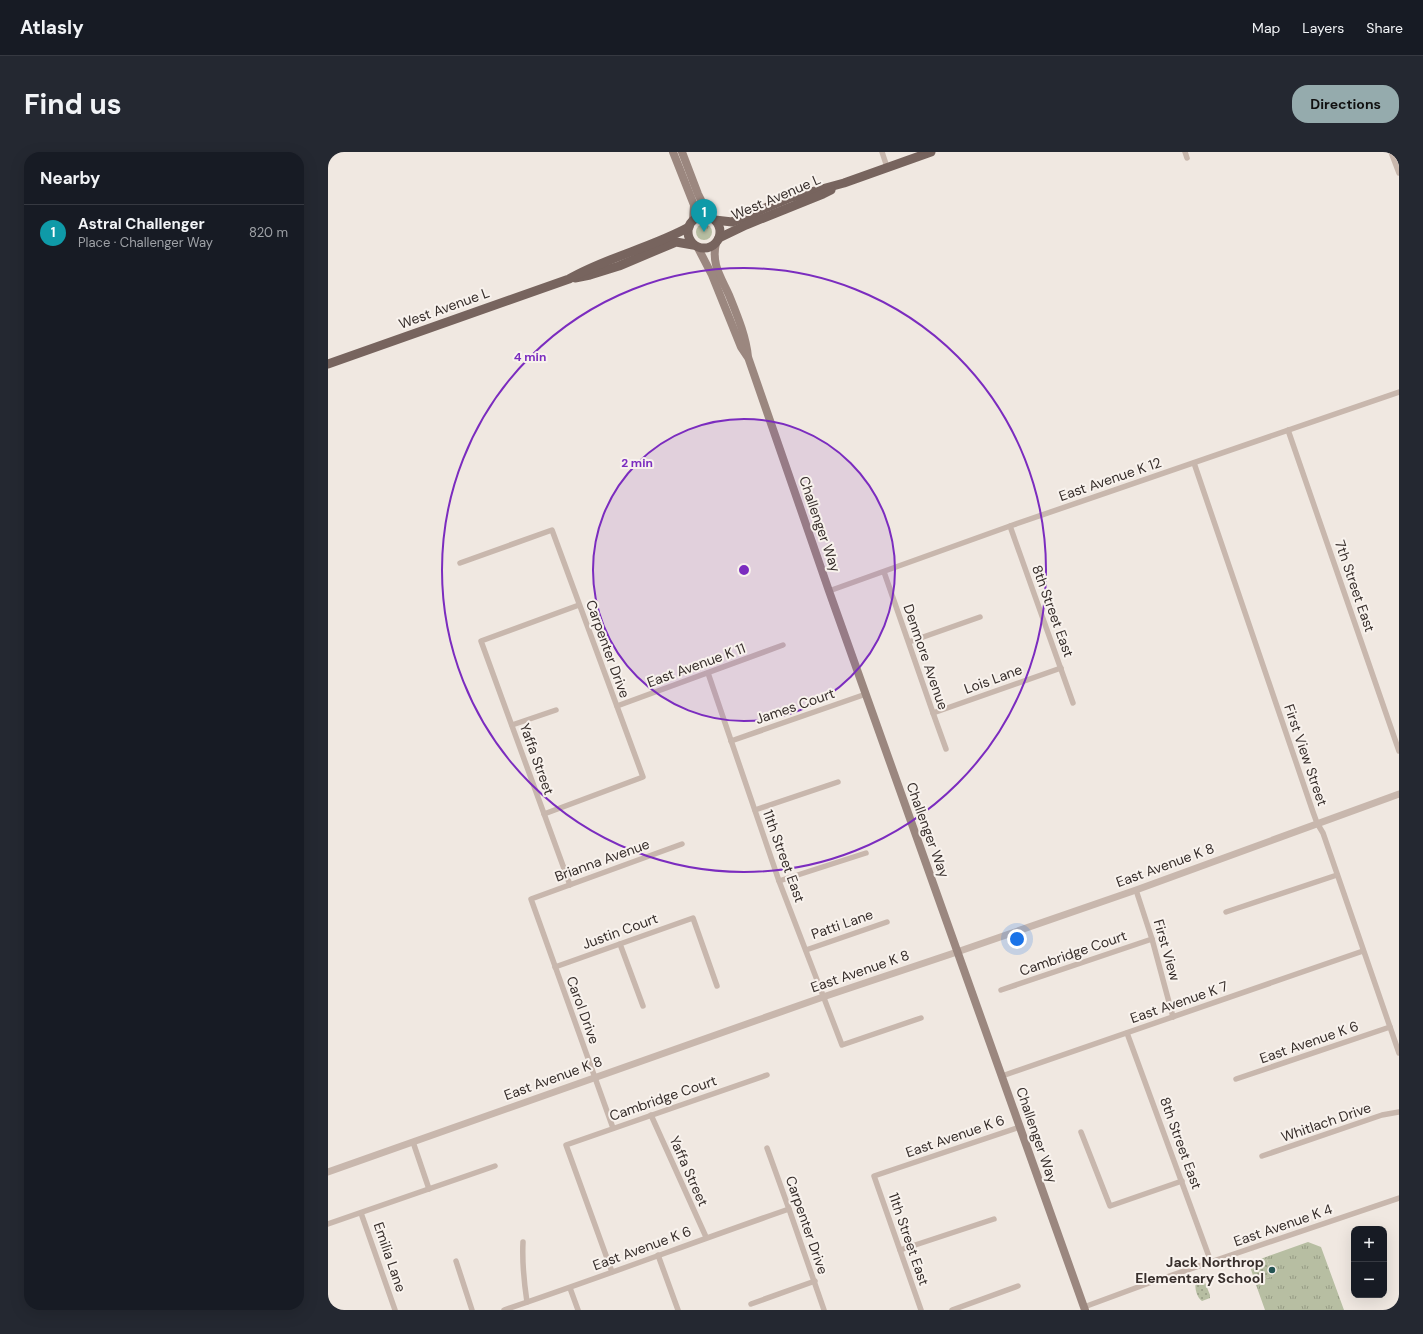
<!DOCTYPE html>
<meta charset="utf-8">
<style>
body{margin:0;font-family:"DM Sans",sans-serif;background:#242831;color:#f1f3f6}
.controls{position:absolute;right:12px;bottom:12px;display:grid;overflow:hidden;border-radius:8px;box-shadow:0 4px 16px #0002}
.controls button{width:36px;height:36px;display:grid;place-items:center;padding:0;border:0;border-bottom:1px solid #363941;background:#171b24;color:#f1f3f6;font:20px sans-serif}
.you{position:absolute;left:689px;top:787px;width:14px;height:14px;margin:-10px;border:3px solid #fff;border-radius:50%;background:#1a73e8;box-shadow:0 0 0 6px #1a73e833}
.badge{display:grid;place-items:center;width:26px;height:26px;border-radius:50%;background:#95abad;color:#fff;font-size:13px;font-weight:700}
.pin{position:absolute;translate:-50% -33px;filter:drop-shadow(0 1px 2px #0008)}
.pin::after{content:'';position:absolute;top:21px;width:14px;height:12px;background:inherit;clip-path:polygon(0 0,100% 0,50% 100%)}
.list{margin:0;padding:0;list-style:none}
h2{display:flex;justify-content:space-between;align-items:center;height:52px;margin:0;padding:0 16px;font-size:17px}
h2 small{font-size:13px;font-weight:400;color:#9ea1a6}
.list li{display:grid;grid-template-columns:26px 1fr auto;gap:12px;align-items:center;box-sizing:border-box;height:56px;padding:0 16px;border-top:1px solid #363941}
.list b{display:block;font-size:15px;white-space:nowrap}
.list p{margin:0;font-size:13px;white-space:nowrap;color:#9ea1a6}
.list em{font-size:13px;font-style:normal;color:#9ea1a6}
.map{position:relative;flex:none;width:1071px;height:1158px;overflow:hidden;border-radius:16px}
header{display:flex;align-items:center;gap:24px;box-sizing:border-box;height:56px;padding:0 20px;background:#171b24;border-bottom:1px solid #363941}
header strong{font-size:19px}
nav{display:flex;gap:22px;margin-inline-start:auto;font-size:14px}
.intro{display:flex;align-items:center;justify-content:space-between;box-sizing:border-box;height:96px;padding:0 24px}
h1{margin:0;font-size:28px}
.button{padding:10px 18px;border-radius:16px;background:#95abad;color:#111;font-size:14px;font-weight:700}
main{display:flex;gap:24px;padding:0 24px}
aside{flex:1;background:#171b24;border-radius:16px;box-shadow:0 4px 16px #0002}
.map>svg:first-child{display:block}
.grass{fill:url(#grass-tufts)}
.park{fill:url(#park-dots)}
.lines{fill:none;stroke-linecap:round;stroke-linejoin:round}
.minor{stroke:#c8b7ad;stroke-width:5.5}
.tertiary{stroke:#c8b7ad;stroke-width:7}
.secondary{stroke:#9b877f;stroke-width:8}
.primary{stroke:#77645e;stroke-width:9}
.ring{fill:none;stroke:#7b2cbf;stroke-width:2}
.poi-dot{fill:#255453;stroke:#f8f2ed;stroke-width:1.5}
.labels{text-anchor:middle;stroke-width:4;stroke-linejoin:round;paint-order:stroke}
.street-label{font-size:14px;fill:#372e2b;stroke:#f8f2ed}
.poi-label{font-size:14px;font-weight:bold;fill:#372e2b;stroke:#f8f2ed;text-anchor:end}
.centre{fill:#7b2cbf;stroke:#f8f2ed;stroke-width:2}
.ring-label{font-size:12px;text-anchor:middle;font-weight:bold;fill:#7b2cbf;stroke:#f8f2ed;stroke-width:4;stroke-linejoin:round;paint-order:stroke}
</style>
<header>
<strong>Atlasly</strong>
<nav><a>Map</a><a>Layers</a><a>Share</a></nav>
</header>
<div class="intro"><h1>Find us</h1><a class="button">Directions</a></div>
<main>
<aside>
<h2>Nearby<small></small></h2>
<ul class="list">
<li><span class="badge" style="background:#0f9aa8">1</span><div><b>Astral Challenger</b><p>Place · Challenger Way</p></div><em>820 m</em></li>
</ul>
</aside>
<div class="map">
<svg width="1071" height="1158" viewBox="0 0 1071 1158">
<defs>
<pattern id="grass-tufts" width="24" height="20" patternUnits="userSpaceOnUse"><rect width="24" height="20" fill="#b7bea2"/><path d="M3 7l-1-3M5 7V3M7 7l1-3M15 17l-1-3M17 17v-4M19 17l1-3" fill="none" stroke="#969b84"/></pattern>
<pattern id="park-dots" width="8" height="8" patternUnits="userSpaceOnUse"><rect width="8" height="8" fill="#b7bea2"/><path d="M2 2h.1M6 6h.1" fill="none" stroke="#969b84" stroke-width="1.8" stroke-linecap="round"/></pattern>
</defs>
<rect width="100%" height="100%" fill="#f0e8e1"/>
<!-- grass -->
<g class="grass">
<circle cx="376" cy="80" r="8"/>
<polygon points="980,1090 993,1095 1016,1158 937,1158 927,1130 945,1124 938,1105"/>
</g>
<!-- park -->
<g class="park">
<polygon points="938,1105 945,1124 927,1130 921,1111"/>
<path d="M 871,1127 L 876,1128 L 882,1143 L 882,1146 L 874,1149 C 869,1146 866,1135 868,1130 Z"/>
</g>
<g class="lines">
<!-- minor -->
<g class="minor">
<polyline points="554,0 559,15"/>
<polyline points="857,0 859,6"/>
<polyline points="1063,0 1071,21"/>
<polyline points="960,278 1071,599"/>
<polyline points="866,311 985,660 989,671 995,681 1071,901"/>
<polyline points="682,374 745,551"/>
<polyline points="132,411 224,378 315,625 216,662"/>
<polyline points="556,420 605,561 618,597"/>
<polyline points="501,439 682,374 1071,240"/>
<polyline points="581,490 652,465"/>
<polyline points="380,521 451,729 514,893 593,866"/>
<polyline points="289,554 455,493"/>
<polyline points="605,561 733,516"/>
<polyline points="184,573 228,558"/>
<polyline points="403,589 538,542"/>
<polyline points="427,658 510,630"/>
<polyline points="451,729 538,701"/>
<polyline points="242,733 153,489 251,453"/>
<polyline points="808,738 824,787 845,865"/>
<polyline points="898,760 1009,723"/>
<polyline points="292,792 315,854"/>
<polyline points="478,798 559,770"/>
<polyline points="227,815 365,766 389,834"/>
<polyline points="673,838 824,787"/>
<polyline points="799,881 883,1110"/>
<polyline points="674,924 1035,799"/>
<polyline points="908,927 1062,875"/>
<polyline points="323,963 378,1085"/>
<polyline points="285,976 203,747 354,692"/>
<polyline points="753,980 782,1054 854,1029"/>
<polyline points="85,990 101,1037"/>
<polyline points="439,996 461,1057 496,1158"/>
<polyline points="934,1004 1054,963 1071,960"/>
<polyline points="33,1061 67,1158"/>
<polyline points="0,1072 167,1014"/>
<path d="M 195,1090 C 194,1110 196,1130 199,1150"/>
<polyline points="572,1098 666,1067"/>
<polyline points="330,1103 350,1158"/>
<polyline points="128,1109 144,1158"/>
<polyline points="284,1120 238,993 439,923"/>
<polyline points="242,1136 250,1158"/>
<polyline points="423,1152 487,1129"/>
<polyline points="756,1155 821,1131 1071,1046"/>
<path d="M 176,1158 C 271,1126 366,1090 461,1057"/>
<polyline points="593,1158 546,1024 692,975"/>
<polyline points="624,1158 690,1134"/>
</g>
<!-- tertiary -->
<polyline class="tertiary" points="0,1020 495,845 629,800 808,738 1071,642"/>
<!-- secondary -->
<g class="secondary">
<polyline points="345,0 366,53 365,69"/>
<polyline points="354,0 370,42 382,66"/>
<path d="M 388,91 C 383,112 393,125 401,143 C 409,163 418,184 420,205 L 501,439 L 757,1158"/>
<polyline points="370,96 384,123 413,195 419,204"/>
</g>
<!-- primary -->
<g class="primary">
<circle cx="376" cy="80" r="16"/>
<polyline points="387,68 404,70 461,46 516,31 603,0"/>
<polyline points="391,86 418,73 495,42 503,38"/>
<polyline points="247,126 262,123 291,114 348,90 365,93"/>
<path d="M 0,212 L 241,127 C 279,105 323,96 361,75"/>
</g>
</g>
<!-- distance rings -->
<circle cx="416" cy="418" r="151" fill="#7b2cbf" fill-opacity=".12"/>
<g class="ring">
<circle cx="416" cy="418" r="151"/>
<circle cx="416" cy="418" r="302"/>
</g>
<!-- markers -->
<circle class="poi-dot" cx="944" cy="1118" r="4"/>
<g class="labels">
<!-- street labels -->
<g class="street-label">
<text transform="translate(448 45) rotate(-23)" y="5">West Avenue L</text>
<text transform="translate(116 156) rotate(-20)" y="5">West Avenue L</text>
<text transform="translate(782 327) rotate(-19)" y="5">East Avenue K 12</text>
<text transform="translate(492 372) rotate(71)" y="5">Challenger Way</text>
<text transform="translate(1027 434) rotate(71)" y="5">7th Street East</text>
<text transform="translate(725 459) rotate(70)" y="5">8th Street East</text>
<text transform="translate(280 497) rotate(70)" y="5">Carpenter Drive</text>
<text transform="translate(598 505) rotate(71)" y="5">Denmore Avenue</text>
<text transform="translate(368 513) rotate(-20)" y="5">East Avenue K 11</text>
<text transform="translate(665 527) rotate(-20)" y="5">Lois Lane</text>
<text transform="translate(467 554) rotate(-19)" y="5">James Court</text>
<text transform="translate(978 603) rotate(71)" y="5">First View Street</text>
<text transform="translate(209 607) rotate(70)" y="5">Yaffa Street</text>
<text transform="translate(600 678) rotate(70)" y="5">Challenger Way</text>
<text transform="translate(456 704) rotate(70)" y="5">11th Street East</text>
<text transform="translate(274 708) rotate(-20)" y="5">Brianna Avenue</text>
<text transform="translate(837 713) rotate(-20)" y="5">East Avenue K 8</text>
<text transform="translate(514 772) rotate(-19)" y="5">Patti Lane</text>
<text transform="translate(292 779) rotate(-20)" y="5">Justin Court</text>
<text transform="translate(839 798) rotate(74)" y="5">First View</text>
<text transform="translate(745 801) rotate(-19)" y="5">Cambridge Court</text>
<text transform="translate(532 819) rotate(-19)" y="5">East Avenue K 8</text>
<text transform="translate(851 850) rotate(-19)" y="5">East Avenue K 7</text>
<text transform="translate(255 858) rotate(70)" y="5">Carol Drive</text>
<text transform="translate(981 890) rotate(-19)" y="5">East Avenue K 6</text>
<text transform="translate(225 926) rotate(-20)" y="5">East Avenue K 8</text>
<text transform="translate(335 946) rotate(-19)" y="5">Cambridge Court</text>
<text transform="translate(998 970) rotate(-19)" y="5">Whitlach Drive</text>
<text transform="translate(709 983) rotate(71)" y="5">Challenger Way</text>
<text transform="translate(627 984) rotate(-19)" y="5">East Avenue K 6</text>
<text transform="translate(853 991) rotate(70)" y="5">8th Street East</text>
<text transform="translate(361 1019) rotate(66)" y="5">Yaffa Street</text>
<text transform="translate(479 1073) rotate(71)" y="5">Carpenter Drive</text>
<text transform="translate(955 1073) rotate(-19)" y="5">East Avenue K 4</text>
<text transform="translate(581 1087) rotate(71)" y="5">11th Street East</text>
<text transform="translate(314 1096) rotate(-20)" y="5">East Avenue K 6</text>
<text transform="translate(62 1105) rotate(71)" y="5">Emilia Lane</text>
</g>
<!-- poi labels -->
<g class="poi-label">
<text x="936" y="1115">Jack Northrop<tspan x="936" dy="16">Elementary School</tspan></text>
</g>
</g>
<circle cx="416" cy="418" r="6" class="centre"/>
<g class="ring-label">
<text x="202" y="209">4 min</text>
<text x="309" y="315">2 min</text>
</g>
</svg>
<div class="controls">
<button>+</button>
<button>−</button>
</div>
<div class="you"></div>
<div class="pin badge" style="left:376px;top:80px;background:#0f9aa8">1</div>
</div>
</main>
